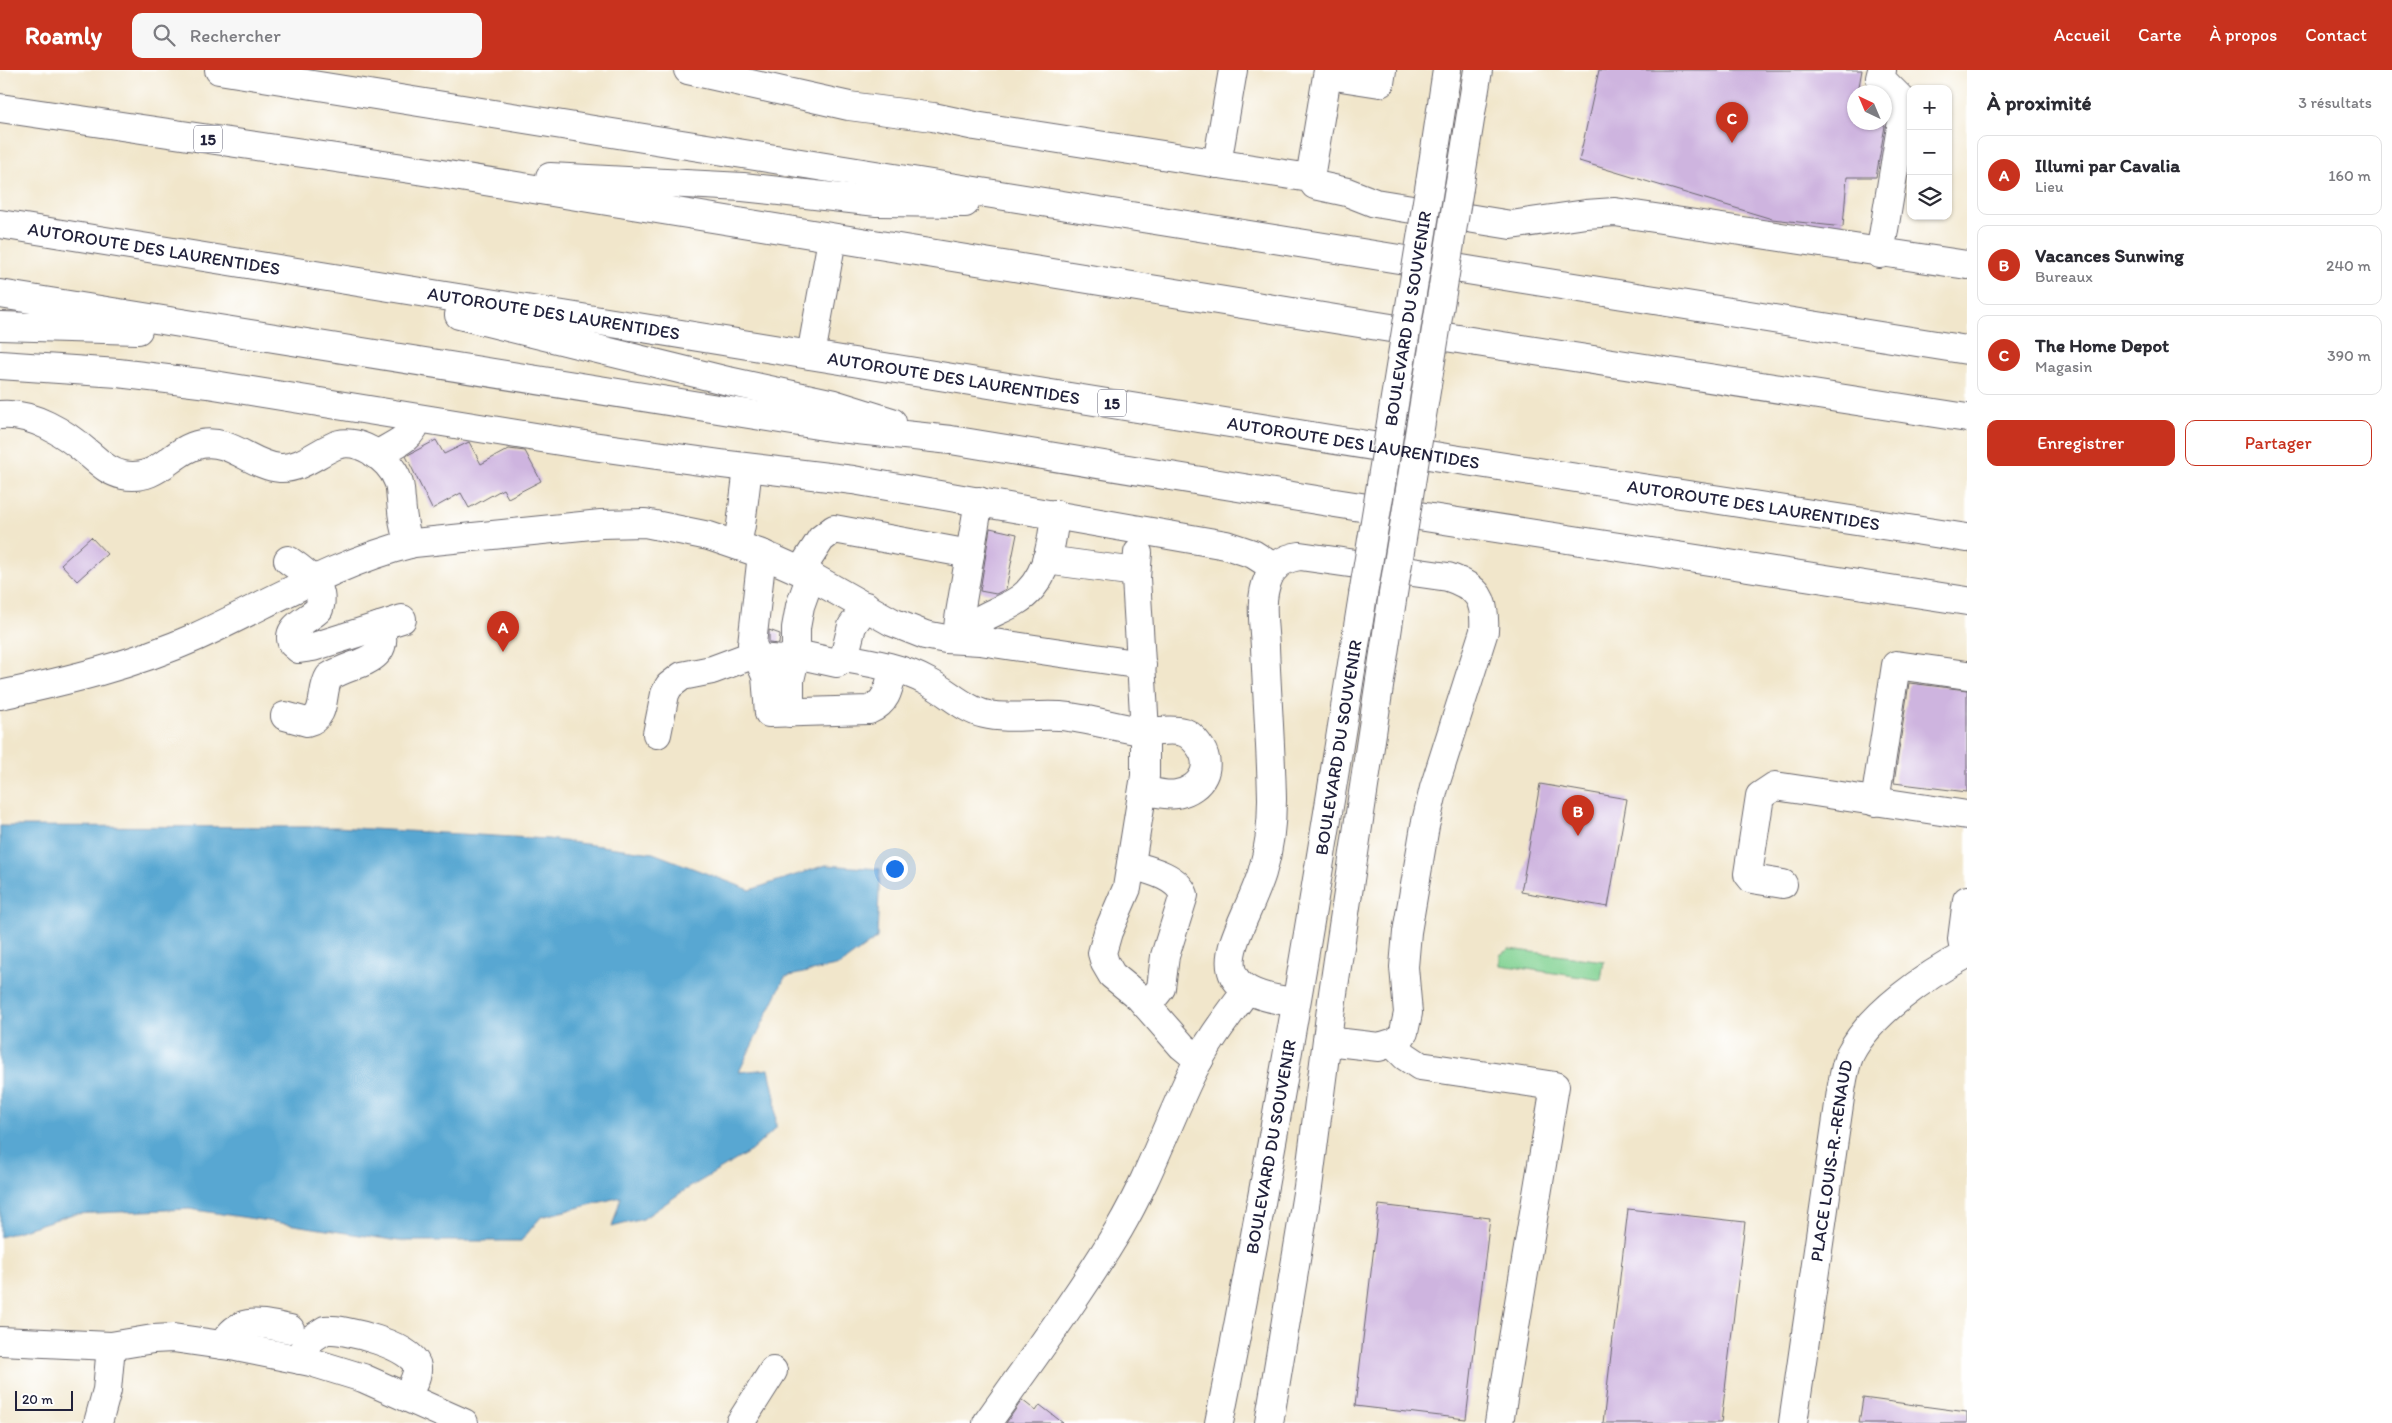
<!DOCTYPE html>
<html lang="fr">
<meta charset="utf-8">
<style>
body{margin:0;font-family:Itim,sans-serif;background:#f7f7f7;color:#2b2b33}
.controls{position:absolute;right:15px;top:15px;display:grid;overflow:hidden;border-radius:10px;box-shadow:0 1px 4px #0004}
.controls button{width:45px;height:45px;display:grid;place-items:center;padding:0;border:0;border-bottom:1px solid #e1e1e2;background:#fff;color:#2b2b33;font:25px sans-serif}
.compass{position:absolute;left:1847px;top:15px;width:45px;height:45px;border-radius:50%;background:#fff;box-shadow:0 1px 4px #0004;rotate:316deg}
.scale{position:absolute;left:15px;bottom:12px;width:58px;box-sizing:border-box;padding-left:5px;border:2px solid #22223b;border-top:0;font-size:14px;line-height:18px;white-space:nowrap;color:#22223b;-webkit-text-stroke:4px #fff;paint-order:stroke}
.you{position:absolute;left:894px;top:798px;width:18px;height:18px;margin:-12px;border:4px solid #fff;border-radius:50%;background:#1a73e8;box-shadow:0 0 0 8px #1a73e833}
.badge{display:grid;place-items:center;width:32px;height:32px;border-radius:50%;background:#c8321e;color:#fff;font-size:16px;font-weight:700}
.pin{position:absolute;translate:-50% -41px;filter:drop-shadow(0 1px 2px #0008)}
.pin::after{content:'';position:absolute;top:26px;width:18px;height:15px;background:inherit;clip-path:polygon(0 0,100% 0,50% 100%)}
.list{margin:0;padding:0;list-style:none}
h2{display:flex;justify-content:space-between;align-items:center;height:65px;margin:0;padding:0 20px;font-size:21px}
h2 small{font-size:16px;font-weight:400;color:#7c7c81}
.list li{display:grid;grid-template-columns:32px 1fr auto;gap:15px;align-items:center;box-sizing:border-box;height:80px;margin:0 10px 10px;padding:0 10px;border:1px solid #e1e1e2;border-radius:10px}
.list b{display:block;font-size:19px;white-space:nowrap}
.list p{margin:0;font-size:16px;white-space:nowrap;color:#7c7c81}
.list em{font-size:16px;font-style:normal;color:#7c7c81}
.actions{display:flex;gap:10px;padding:15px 20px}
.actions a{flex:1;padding:11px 0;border:1px solid #c8321e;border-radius:10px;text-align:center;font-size:18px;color:#c8321e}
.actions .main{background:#c8321e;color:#fff}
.icon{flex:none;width:28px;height:28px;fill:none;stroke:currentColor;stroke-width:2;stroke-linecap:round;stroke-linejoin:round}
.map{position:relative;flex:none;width:1967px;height:1353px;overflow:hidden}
header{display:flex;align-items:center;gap:30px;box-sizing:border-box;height:70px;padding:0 25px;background:#c8321e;color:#fff}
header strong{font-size:24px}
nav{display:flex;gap:28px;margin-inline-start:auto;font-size:18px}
.search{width:350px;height:45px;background:#f7f7f7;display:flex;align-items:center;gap:12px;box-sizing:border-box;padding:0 18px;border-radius:10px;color:#7c7c81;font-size:19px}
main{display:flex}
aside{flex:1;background:#fff}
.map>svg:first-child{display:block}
.green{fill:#80d191;stroke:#517a66}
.water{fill:#58a7d2;stroke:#3d6486}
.building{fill:#ceb4df}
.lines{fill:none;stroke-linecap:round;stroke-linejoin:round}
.minor-casing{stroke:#6a676d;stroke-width:30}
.highway-casing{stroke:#6a676d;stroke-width:30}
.minor{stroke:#fff;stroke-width:28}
.highway{stroke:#fff;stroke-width:28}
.minor-bridge-casing{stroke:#6a676d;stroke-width:30;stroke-linecap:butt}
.minor-bridge{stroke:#fff;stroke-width:28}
.labels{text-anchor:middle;stroke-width:4.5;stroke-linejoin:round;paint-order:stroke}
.shield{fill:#fff;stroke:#646476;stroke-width:1}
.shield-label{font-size:16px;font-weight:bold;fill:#22223b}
.street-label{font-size:18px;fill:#22223b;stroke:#fff}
</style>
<header>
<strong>Roamly</strong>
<div class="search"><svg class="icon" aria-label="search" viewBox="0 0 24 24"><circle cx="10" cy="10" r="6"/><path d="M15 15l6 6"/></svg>Rechercher</div>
<nav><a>Accueil</a><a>Carte</a><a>À propos</a><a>Contact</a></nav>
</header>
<main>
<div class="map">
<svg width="1967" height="1353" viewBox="0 0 1967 1353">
<rect width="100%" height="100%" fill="#fff"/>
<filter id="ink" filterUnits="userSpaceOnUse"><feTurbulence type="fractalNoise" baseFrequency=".02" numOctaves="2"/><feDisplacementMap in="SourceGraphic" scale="10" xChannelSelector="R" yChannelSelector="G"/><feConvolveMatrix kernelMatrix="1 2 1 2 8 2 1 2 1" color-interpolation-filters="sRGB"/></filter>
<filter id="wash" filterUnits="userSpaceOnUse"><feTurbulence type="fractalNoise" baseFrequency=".0096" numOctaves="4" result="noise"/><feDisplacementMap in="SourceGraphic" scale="20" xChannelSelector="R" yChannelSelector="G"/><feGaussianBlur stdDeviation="1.12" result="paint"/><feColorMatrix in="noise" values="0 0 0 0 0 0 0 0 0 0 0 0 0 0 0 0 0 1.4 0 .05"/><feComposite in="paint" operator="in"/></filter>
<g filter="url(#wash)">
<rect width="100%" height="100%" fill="#f1e6cb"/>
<!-- green -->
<polygon class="green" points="1509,879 1604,891 1601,910 1500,895 1500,885"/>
<!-- water -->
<polygon class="water" points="0,756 336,757 548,769 653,783 750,820 826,795 880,799 877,868 840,895 785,907 739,1002 769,999 775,1027 776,1058 751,1081 682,1122 643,1149 612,1157 621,1127 541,1147 521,1171 399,1171 189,1139 73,1144 0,1167"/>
<g id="blocks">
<!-- building -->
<g class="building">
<polygon points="1599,0 1862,0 1858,22 1854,22 1854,52 1871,52 1885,56 1876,107 1847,107 1843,157 1772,149 1579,91"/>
<polygon points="436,370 444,384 469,372 481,394 509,379 525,381 541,411 508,428 503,419 469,438 461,423 432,439 406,386"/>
<polygon points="990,458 1017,464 1006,519 996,524 980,521"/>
<polygon points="91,467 107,484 77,511 61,494"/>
<polygon points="769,560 780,564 779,574 769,573"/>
<polygon points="1909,613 1967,620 1967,722 1894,713"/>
<polygon points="1540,714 1627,729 1608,837 1521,822"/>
<polygon points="1379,1135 1490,1148 1466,1349 1355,1336"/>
<polygon points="1628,1139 1745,1152 1721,1353 1603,1353"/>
<polygon points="1863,1328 1967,1342 1967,1353 1859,1353"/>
<polygon points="1022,1330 1036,1341 1040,1335 1063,1353 1006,1353"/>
</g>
</g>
</g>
<g filter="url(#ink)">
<use href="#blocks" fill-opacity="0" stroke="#6a676d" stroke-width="1"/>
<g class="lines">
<!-- minor casing -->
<g class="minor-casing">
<g id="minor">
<polyline points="688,0 849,36 933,47 975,56 1310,108 1315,115 1347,122 1375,133 1511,155 1586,144 1615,142 1967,195"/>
<polyline points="1328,5 1380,13 1382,0"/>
<polyline points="1217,94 1233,0"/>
<polyline points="1310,108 1328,0"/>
<polyline points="1430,113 1447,0"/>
<polyline points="1459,118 1478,0"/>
<polyline points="1880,184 1905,33 1880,8 1882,0"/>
<polyline points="811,285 832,169"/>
<polyline points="0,295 118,303 208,314 585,375 721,394 853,410 1226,475 1253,484 1275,498"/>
<path d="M 0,345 C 32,342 65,363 88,383 C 99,392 108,402 123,405 C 159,412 171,380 201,374 C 230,368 252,396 280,398 C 299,399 315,385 332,377 C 355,364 390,388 398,411 C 401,417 400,424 401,430 C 402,445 404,460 409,474"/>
<path d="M 376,385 C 391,376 414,368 417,349"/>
<polyline points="737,475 741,455 748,398"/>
<polyline points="1138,483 1136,508 1145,661 1145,706 1127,818 1108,862 1102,883 1105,893 1112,905 1139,927 1182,976 1199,990"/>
<path d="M 762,484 L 752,574 L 766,606 L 769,643 L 869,640 C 888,632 889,617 893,599"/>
<path d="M 288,490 C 304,501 327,516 319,539 C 310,549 286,556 292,573 L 299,579 L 313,577 L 402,549"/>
<polyline points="1046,490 1136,502"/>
<polyline points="801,500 821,469 834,459 970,484"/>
<path d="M 866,536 L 852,556 L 844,588 C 873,593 903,598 928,612 C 947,621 963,639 984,644 C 1009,650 1035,644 1060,646 C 1087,648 1114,657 1142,661 C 1156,663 1170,658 1183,662 C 1190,664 1194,669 1198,674 C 1215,696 1202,719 1177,724 C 1166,726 1153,722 1143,720"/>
<path d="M 957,569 C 976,547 992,545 1015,532 C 1046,514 1052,476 1055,444"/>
<polyline points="957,569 959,549 979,431"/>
<path d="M 0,625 C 66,611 133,595 196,567 C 268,534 337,492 414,473 L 601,454 L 645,453 L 709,466 L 762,484 L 807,504 L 892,552 L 925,565 L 946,569 L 980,571 L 1142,595"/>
<polyline points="790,643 790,610 796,584 796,558 800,536 811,505"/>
<path d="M 285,646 L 307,652 C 328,647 320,621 329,607 C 353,591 392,594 380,556"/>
<polyline points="657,664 665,624 669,616 682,606 712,600 747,587 783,590 796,584 837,593 844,588"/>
<polyline points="1875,732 1896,595 1967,605"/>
<path d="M 1131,795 C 1149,800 1177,806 1184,825 L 1165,886 L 1161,918 L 1147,936"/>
<polyline points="1783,814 1752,809 1748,804 1760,726 1775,716 1967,745"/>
<polyline points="1965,885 1962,869 1967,830"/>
<path d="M 1295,932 C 1188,920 1242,866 1262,803 C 1269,780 1272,753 1272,729 C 1271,678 1267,627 1265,577 C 1264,556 1259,529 1268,509 C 1273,495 1285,488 1300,486 L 1448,507 C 1478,517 1486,529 1484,561 L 1434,718 L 1425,756 L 1407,862 L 1404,897 L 1408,943 L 1404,962 L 1398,971 L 1379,977 L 1327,971"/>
<polyline points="1393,974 1405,986 1420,996 1555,1016 1499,1353"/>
<polyline points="0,1271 111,1276 153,1269 173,1268 236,1277 311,1292 363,1308 464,1353"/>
<path d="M 223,1275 C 239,1244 263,1254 290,1259"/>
<path d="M 300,1290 L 308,1271 L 325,1260 C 343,1258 415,1276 417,1297 C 418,1307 411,1317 407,1326"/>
<polyline points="98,1353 107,1320 111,1276"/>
<polyline points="740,1353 773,1301"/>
<path d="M 987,1353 C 1032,1289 1079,1226 1119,1159 C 1147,1111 1166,1058 1189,1009 C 1204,977 1226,948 1247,920"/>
<path id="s1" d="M 1219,1353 C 1274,1078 1319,802 1363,525"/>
<polyline points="1269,1353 1308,1117 1333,923 1392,530"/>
<path id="s2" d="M 1793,1353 L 1841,1021 C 1843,1009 1845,995 1850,984 C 1871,943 1927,905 1967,884"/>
</g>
</g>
<!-- highway casing -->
<g class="highway-casing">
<g id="highway">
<polyline points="219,0 1967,280"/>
<polyline points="0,38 417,100 1483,273 1967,348"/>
<polyline points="550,107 743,117 877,132 965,133"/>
<path id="s3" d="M 0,154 L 1453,389 L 1967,468"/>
<polyline points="0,224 830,357 951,370 1335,433 1967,531"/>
<polyline points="459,245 728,311 834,334 892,352"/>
<polyline points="0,256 138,260"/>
</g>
</g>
<!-- minor -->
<use href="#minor" class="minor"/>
<!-- highway -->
<use href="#highway" class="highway"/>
<!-- minor-bridge casing -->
<g class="minor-bridge-casing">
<g id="minor-bridge">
<path id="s4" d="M 1363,525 L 1430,113"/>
<polyline points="1392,530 1459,118"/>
</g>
</g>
<!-- minor-bridge -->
<use href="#minor-bridge" class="minor-bridge"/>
</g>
</g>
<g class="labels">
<!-- shield labels -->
<g class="shield">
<rect x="194" y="55.5" width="28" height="27" rx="4"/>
<rect x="1098" y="319.5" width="28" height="27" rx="4"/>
</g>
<g class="shield-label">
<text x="208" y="75">15</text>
<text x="1112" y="339">15</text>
</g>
<!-- street labels -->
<g class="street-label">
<text dy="6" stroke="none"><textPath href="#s3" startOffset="156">AUTOROUTE DES LAURENTIDES</textPath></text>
<text dy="6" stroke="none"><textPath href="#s3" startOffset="561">AUTOROUTE DES LAURENTIDES</textPath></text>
<text dy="6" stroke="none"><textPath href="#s4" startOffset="280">BOULEVARD DU SOUVENIR</textPath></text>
<text dy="6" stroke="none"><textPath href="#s3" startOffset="966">AUTOROUTE DES LAURENTIDES</textPath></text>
<text dy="6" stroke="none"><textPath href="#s3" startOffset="1371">AUTOROUTE DES LAURENTIDES</textPath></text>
<text dy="6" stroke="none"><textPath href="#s3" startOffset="1776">AUTOROUTE DES LAURENTIDES</textPath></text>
<text dy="6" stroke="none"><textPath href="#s1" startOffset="686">BOULEVARD DU SOUVENIR</textPath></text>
<text dy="6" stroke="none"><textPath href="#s1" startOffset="281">BOULEVARD DU SOUVENIR</textPath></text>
<text dy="6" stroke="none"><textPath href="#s2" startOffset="265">PLACE LOUIS-R.-RENAUD</textPath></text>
</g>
</g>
</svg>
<div class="controls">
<button>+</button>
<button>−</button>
<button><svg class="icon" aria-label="layers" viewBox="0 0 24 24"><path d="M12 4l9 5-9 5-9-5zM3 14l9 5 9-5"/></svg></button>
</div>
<svg class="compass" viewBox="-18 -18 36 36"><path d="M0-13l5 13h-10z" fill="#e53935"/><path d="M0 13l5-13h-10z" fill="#7c7c81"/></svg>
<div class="scale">20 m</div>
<div class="you"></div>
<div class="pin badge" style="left:503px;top:582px">A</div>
<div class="pin badge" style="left:1578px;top:766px">B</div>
<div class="pin badge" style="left:1732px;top:73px">C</div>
</div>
<aside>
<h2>À proximité<small>3 résultats</small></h2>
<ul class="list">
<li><span class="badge">A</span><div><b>Illumi par Cavalia</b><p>Lieu</p></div><em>160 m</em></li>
<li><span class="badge">B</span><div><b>Vacances Sunwing</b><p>Bureaux</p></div><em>240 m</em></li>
<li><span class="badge">C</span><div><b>The Home Depot</b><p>Magasin</p></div><em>390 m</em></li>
</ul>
<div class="actions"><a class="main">Enregistrer</a><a>Partager</a></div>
</aside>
</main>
